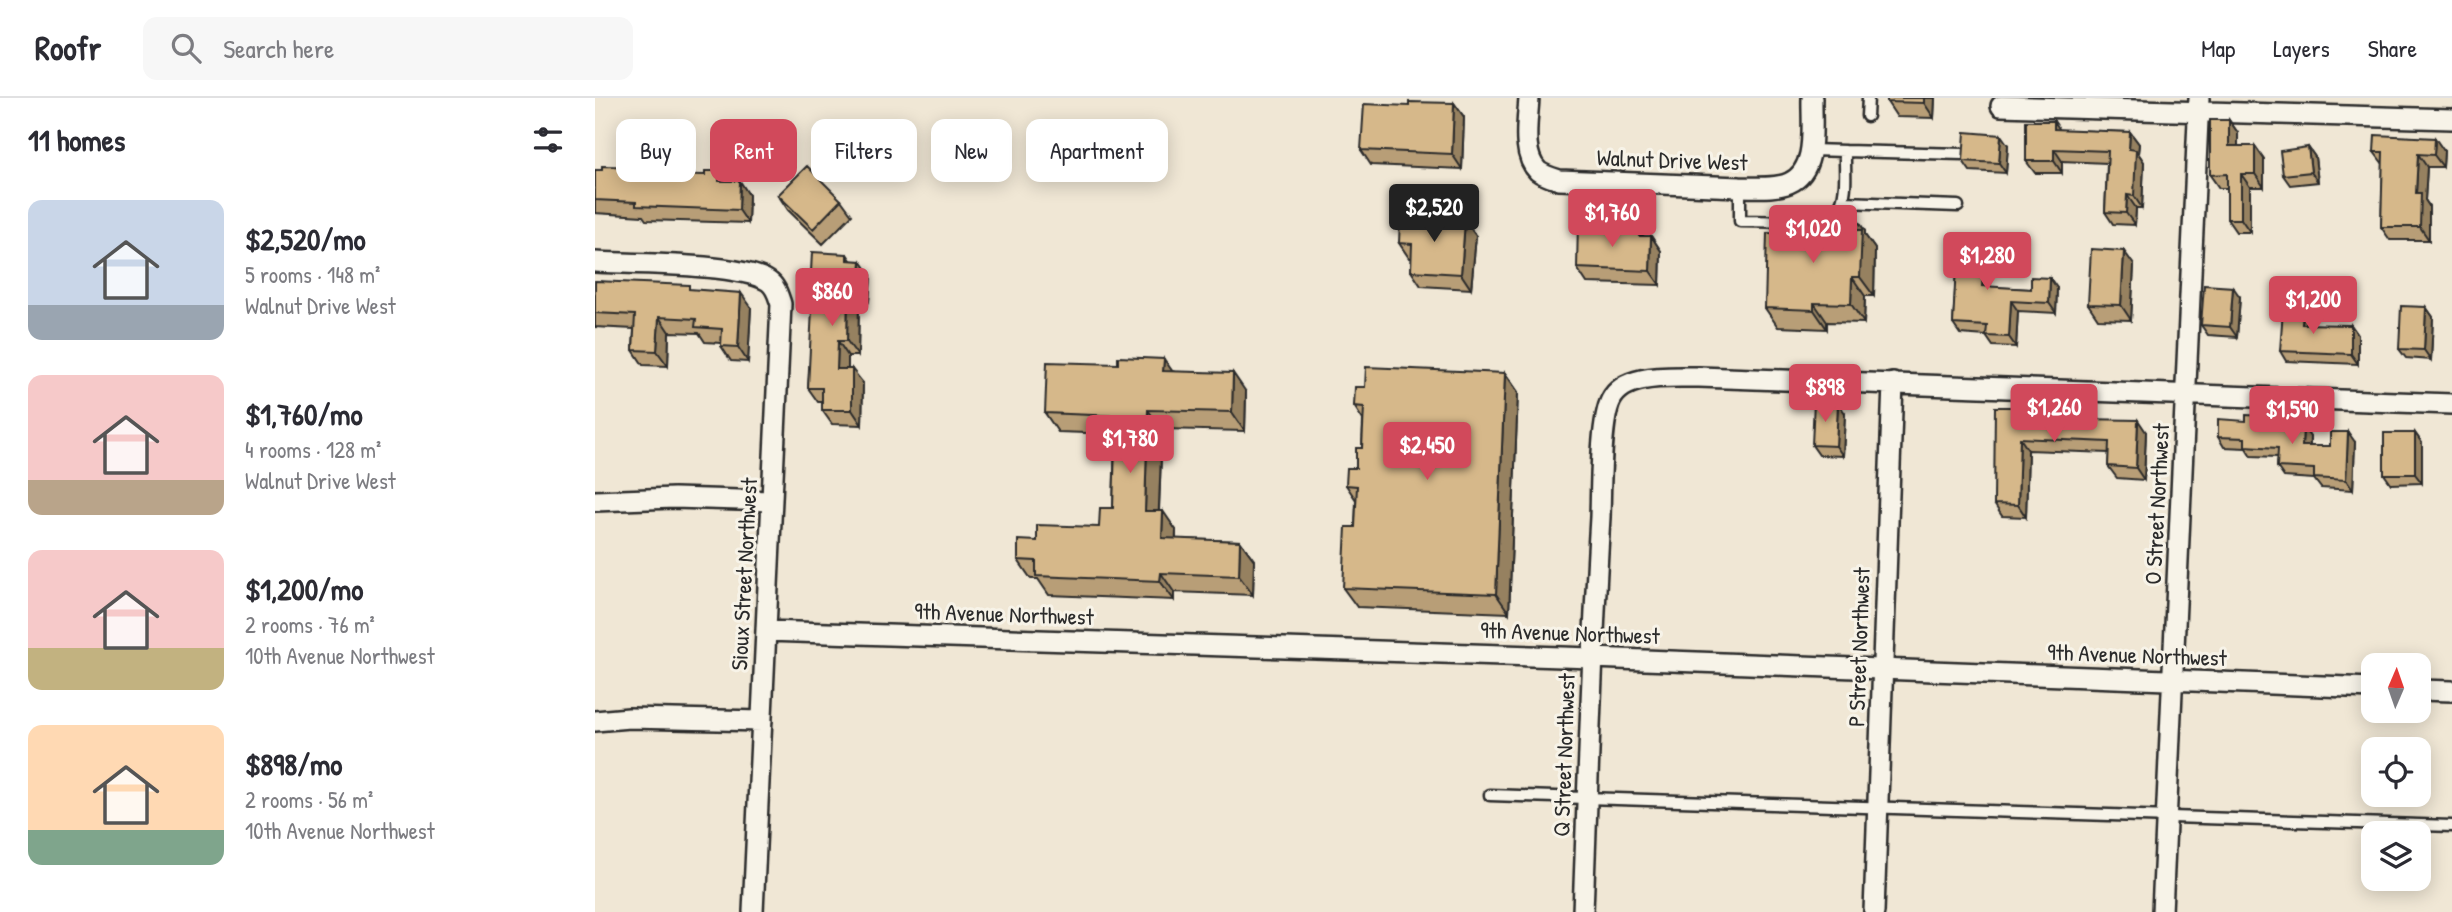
<!DOCTYPE html>
<meta charset="utf-8">
<style>
body{margin:0;font-family:"Patrick Hand",sans-serif;background:#f7f7f7;color:#2b2b33;height:100vh;display:flex;flex-direction:column;font-size:26px;white-space:nowrap}
*{box-sizing:border-box;margin:0}
p{font-size:23px;color:#7c7c81}
.icon{flex:none;width:38px;height:38px;fill:none;stroke:currentColor;stroke-width:2;stroke-linecap:round;stroke-linejoin:round}
.map{position:relative;flex:1;overflow:hidden}
.drawer{display:flex;flex-direction:column;background:#fff;width:595px}
.drawer>*{flex:none}
.top-card{position:absolute;left:21px;top:21px;width:665px;height:63px;display:flex;gap:14px}
.needle{width:46px;rotate:2deg}
.controls{position:absolute;left:1766px;top:555px;display:grid;gap:14px}
.controls a{display:grid;place-items:center;width:70px;height:70px;border-radius:14px;background:#fff;box-shadow:0 4px 18px #0003;font-size:35px}
.price{position:absolute;translate:-50% -60px;padding:0 16px;border-radius:7px;background:#d1495b;color:#fff;font-size:23px;line-height:46px;filter:drop-shadow(0 2px 4px #0008)}
.price::after{content:'';position:absolute;left:50%;top:42px;width:21px;height:16px;margin-left:-10px;background:inherit;clip-path:polygon(0 0,100% 0,50% 100%)}
.price.active{background:#222;color:#fff}
ul{padding:0;list-style:none}
li{display:flex;align-items:center;gap:21px;height:175px;padding:0 28px}
li span{display:grid;place-items:center;flex:none;width:196px;height:140px;border-radius:14px;color:#555}
li>.icon{margin-inline-start:auto}
span .icon{width:84px;height:84px;fill:#fffc;stroke-width:1}
li b{font-size:30px}
h2{display:flex;justify-content:space-between;align-items:center;height:84px;padding:0 28px;font-size:30px}
.tag{padding:0 24px;border-radius:14px;background:#fff;box-shadow:0 4px 18px #0003;font-size:24px;line-height:63px}
.tag.active{background:#d1495b;color:#fff}
header{display:flex;align-items:center;gap:42px;box-sizing:border-box;height:98px;padding:0 35px;background:#fff;border-bottom:2px solid #e1e1e2}
header strong{font-size:33px}
nav{display:flex;gap:38px;margin-inline-start:auto;font-size:24px}
.search{width:490px;height:63px;background:#f7f7f7;display:flex;align-items:center;gap:18px;box-sizing:border-box;padding:0 24px;border-radius:14px;color:#7c7c81;font-size:26px}
main{display:flex;flex:1;min-height:0}
.map>svg:first-child{display:block}
</style>
<header>
<strong>Roofr</strong>
<div class="search"><svg class="icon" aria-label="search" viewBox="0 0 24 24"><circle cx="10" cy="10" r="6"/><path d="M15 15l6 6"/></svg>Search here</div>
<nav><a>Map</a><a>Layers</a><a>Share</a></nav>
</header>
<main>
<section class="drawer">
<h2>11 homes<svg class="icon" aria-label="filters" viewBox="0 0 24 24"><path d="M4 7h16M4 17h16"/><circle cx="9" cy="7" r="2"/><circle cx="15" cy="17" r="2"/></svg></h2>
<ul>
<li><span style="background:linear-gradient(#c9d6e8 75%,#9aa5b1 0)"><svg class="icon" aria-label="home" viewBox="0 0 24 24"><path d="M3 11l9-7 9 7M6 9v11h12V9"/></svg></span><div><b>$2,520/mo</b><p>5 rooms · 148 m²</p><p>Walnut Drive West</p></div></li>
<li><span style="background:linear-gradient(#f6c9c9 75%,#b9a48a 0)"><svg class="icon" aria-label="home" viewBox="0 0 24 24"><path d="M3 11l9-7 9 7M6 9v11h12V9"/></svg></span><div><b>$1,760/mo</b><p>4 rooms · 128 m²</p><p>Walnut Drive West</p></div></li>
<li><span style="background:linear-gradient(#f6c9c9 70%,#c2b280 0)"><svg class="icon" aria-label="home" viewBox="0 0 24 24"><path d="M3 11l9-7 9 7M6 9v11h12V9"/></svg></span><div><b>$1,200/mo</b><p>2 rooms · 76 m²</p><p>10th Avenue Northwest</p></div></li>
<li><span style="background:linear-gradient(#ffd9b3 75%,#7fa58c 0)"><svg class="icon" aria-label="home" viewBox="0 0 24 24"><path d="M3 11l9-7 9 7M6 9v11h12V9"/></svg></span><div><b>$898/mo</b><p>2 rooms · 56 m²</p><p>10th Avenue Northwest</p></div></li>
</ul>
</section>
<div class="map">
<svg width="1857" height="814" viewBox="0 0 1857 814">
<rect width="100%" height="100%" fill="#f0e7d5"/>
<filter id="ink" filterUnits="userSpaceOnUse"><feTurbulence type="fractalNoise" baseFrequency=".0143" numOctaves="2"/><feDisplacementMap in="SourceGraphic" scale="14" xChannelSelector="R" yChannelSelector="G"/><feConvolveMatrix kernelMatrix="1 2 1 2 8 2 1 2 1" color-interpolation-filters="sRGB"/></filter>
<g filter="url(#ink)">
<g fill="none" stroke-linecap="round" stroke-linejoin="round">
<g stroke="#2b2b2b" stroke-width="15">
<path id="lane" d="M1272,18l1,-18
M1250,53l118,3
M1145,89v34l76,1c37,-10 28,-40 29,-71l-34,-1
M1249,104l114,4
M895,697l962,31"/>
</g>
<g stroke="#2b2b2b" stroke-width="24">
<path id="street" d="M934,0c-1,22 -8,56 9,73 5,4 15,7 21,9l181,7c16,0 35,2 49,-4 30,-13 22,-59 23,-85
M1406,8l451,13
M0,164c37,2 145,1 173,19 8,5 10,14 13,23l-28,608
M0,403l79,-3 98,3
M171,533l826,27 781,30
M1824,592l33,1
M0,623l34,-3 133,3
M988,814c5,-132 9,-263 17,-395 1,-26 0,-96 11,-117 14,-28 62,-22 88,-23l753,27
M1279,814l19,-529
M1567,814l37,-814"/>
</g>
<use href="#lane" stroke="#f7f3e8" stroke-width="10"/>
<use href="#street" stroke="#f7f3e8" stroke-width="19"/>
</g>
<path fill="#b89e77" stroke="#2b2b2b" stroke-width="2" d="M1292,0h48l-1,20 -37,-1 -10,-15z
M859,5l10,14 -2,52 -91,-4 -10,-15 48,-44z
M1634,22l9,13v13h17l9,13v28h-14v45h-14l-9,-13v-31h-8l-9,-13z
M1465,32l70,2 9,12 -1,9 6,9 -2,46h-6l-1,17 -22,-1 -8,-12 2,-49 -45,-2v12h-27l-9,-12z
M1413,47l-2,28 -36,-2 -7,-10z
M1713,49l7,10 3,25 -28,3 -7,-10z
M1849,53l-1,16h-16l-2,33 4,6v34h-39l-9,-13 2,-63 -9,-12z
M0,72l130,11 24,14 -1,28 -102,-3 -3,-4 -48,-3z
M183,97l63,5 11,15 -29,29 -35,-34z
M1257,114l13,19v4l10,14 -1,47h-9l-1,27 -37,-1v7l-49,-2 -13,-19 62,-85z
M1009,125l4,6 31,1 5,6h7l10,15 -1,34 -73,-2 -10,-15z
M881,138l-5,53 -50,-3 -10,-15 1,-13h-3l-10,-15z
M1398,154l-3,35 41,2 26,-1 -1,25 -38,-2 -2,36 -23,-1 -7,-10 -26,-2 -7,-10 3,-51 -5,-7z
M252,156l4,6 20,15 -2,26 -10,-1 -1,56h-10v13l15,14 -1,42 -30,-1 -10,-14v-8h-4l-10,-14 9,-107 -6,-9z
M1539,167l-3,55 -33,-1 -10,-15z
M0,183l97,9 59,17 -3,55 -17,-1 -10,-15v-3l-16,-1 -6,-9 -30,-1 -1,34 -25,-1 -10,-15 1,-21 -39,-2z
M1645,199l-3,40 -29,-2 -7,-10z
M1831,209l7,10 -2,43 -25,-2 -7,-9z
M1715,222l-1,5h42l7,10v29l-72,-3 -6,-10z
M577,273l74,21 -1,39 -83,-2 -3,82 17,19v9l64,2 14,19 -1,35 -79,-3v8l-125,-5 -11,-16h-7l-13,-19 19,-19 62,-14 14,-19 2,-74 -57,-2 -13,-19z
M910,275l13,19 -9,221 -152,-6 -14,-19 12,-61 1,-27 -10,-15 10,-17 6,-20 1,-28 -9,-14 11,-19z
M1250,315l-2,43 -24,-1 -7,-10z
M1433,320l118,14 -2,48 -27,-2 -9,-12 1,-13 -81,-3 -2,67 -24,-1 -8,-12z
M1675,327l33,2 7,10v9h20l25,-4 -2,48 -32,-2 -7,-9 -30,-2 -7,-10 1,-10 -27,-1 -5,-8 -22,-1 -6,-10z
M1820,335l7,10v40l-31,1 -7,-10z"/>
<path fill="#968161" stroke="#2b2b2b" stroke-width="2" d="M1329,0h11l-1,20 -10,-15z
M859,5l10,14 -2,52 -10,-15z
M1634,22l9,13v26l-9,-13z
M1459,23l8,12 -8,-4z
M1535,34l9,12 -1,9 6,9 -2,46 -8,-12 -5,-47z
M1406,37l7,10 -2,28 -7,-10z
M1840,40l9,13 -1,16 -9,-12z
M1660,48l9,13v28l-9,-13z
M1713,49l7,10 3,25 -7,-10z
M1459,51l8,12v12l-8,-12z
M1823,56l9,13 -2,33 4,6v34l-9,-13 -4,-34z
M59,69l10,13 -10,-6z
M124,73l9,14 -9,-4z
M1646,76l9,13v45l-9,-13z
M145,83l9,14 -1,28 -9,-13z
M1532,97l9,13 -1,17 -9,-12z
M1257,114l13,19v4l10,14 -1,47 -14,-19 -9,-47z
M870,123l11,15 -5,53 -10,-15z
M1056,138l10,15 -1,34 -10,-14z
M1391,144l7,10 -4,44 -7,-10z
M1529,153l10,14 -3,55 -10,-15z
M266,163l10,14 -2,26 -10,-15z
M1257,179l13,19 -1,27 -13,-19z
M1455,180l7,10 -1,25 -7,-10z
M253,188l11,14 -1,56 -11,-15z
M1638,189l7,10 -3,40 -7,-10z
M146,195l10,14 -3,55 -10,-15z
M1416,203l7,10 -2,36 -7,-10z
M1219,205l13,19v7l-13,-19z
M1831,209l7,10 -2,43 -7,-10z
M1708,213l7,9 -1,14 -7,-10z
M64,219l10,15 -1,34 -11,-15z
M1756,227l7,10v29l-7,-10z
M243,243l10,15v27l-11,-14z
M569,261l13,19 -14,-7z
M257,271l11,14 -1,42 -10,-15z
M638,275l13,19 -1,39 -13,-19z
M910,275l13,19 -9,221 -13,-19z
M1243,305l7,10 -2,43 -7,-10z
M1425,309l9,13 -9,-2z
M553,312l14,19 -4,101 -13,-19z
M1669,318l7,10 -7,-2z
M1543,322l8,12 -2,48 -8,-12z
M1708,329l7,10 -1,18 -7,-9z
M1753,334l7,10 -2,48 -7,-10z
M1820,335l7,10v40l-7,-9z
M1425,340l8,12 -2,67 -8,-12z
M568,413l13,19 -1,27 -13,-19z
M645,443l14,19 -1,35 -14,-19z
M566,475l13,19v8l-14,-19z"/>
<path fill="#d6b88a" stroke="#2b2b2b" stroke-width="2" d="M1292,0h37v5l-37,-1z
M814,4l45,1 -2,51 -91,-4 3,-46 45,2z
M1615,22h19v26h26v28h-14v45h-14v-45l-17,1z
M1431,23h28v8l76,3 -1,17 7,1 -2,46 -7,-1 -1,18 -21,-1 3,-61 -54,-2v12h-28z
M1370,34l36,3 -2,28 -36,-2z
M1780,37l60,3 -1,17 -16,-1 -2,39h5l-1,34h-39l2,-75h-9z
M1713,49l3,25 -28,3 -3,-24z
M7,68l52,1v7l51,1v-4h14v10h21l-1,29 -103,-4v-4l-41,-2v-30h7z
M212,68l34,34 -28,29 -35,-34z
M1233,113l24,1 -1,18h11l-2,47h-8l-1,27 -37,-1v7l-49,-2 2,-75 51,2 1,-12h8z
M805,120l65,3 -4,53 -50,-3 1,-27 -13,-1z
M983,124l26,1 -1,6 36,1v6h12l-1,35 -73,-3z
M1358,142l33,2 -4,44 49,3v-12l19,1 -1,25 -38,-2 -2,36 -23,-1 1,-10 -34,-2 3,-58h-5z
M1496,151l33,2 -3,54 -33,-1z
M217,154l35,2v6l14,1 -2,25h-11l-1,55h-9l-1,28h15v41h-30v-22h-14l4,-79h4l2,-36 -7,-1z
M0,183l94,4v4l52,4 -3,54 -17,-1 1,-17 -27,-2 1,-8 -37,-2 -2,34 -24,-1 2,-35 -40,-2z
M1609,187l29,2 -3,40 -29,-2z
M1806,208l25,1 -2,43 -25,-1z
M1688,211l20,2 -1,13 49,1v29l-71,-3z
M523,259l46,2 -1,12 70,2 -1,39 -84,-2 -3,101h18l-1,27 78,3 -1,35 -78,-3 -1,8 -124,-5v-15l-18,-1v-20l19,1v-16l62,2 1,-19h13l3,-92 -71,-3 2,-51 71,2z
M771,269l139,6 -9,221 -153,-6 3,-61h9l2,-41 -11,-1 1,-17h9v-20h6l2,-41 -10,-1 1,-19h10z
M1219,303l24,2 -2,43 -24,-1z
M1400,309h25v11l118,2 -2,48 -28,-2 1,-24 -89,-4 -2,67 -24,-1z
M1651,317l18,1v8l39,3 -1,19h28v-14h18l-2,48 -32,-2v-9l-37,-2 1,-19 -33,-2v-8l-27,-1v-18l28,2z
M1789,335h31v41h-31z"/>
</g>
<g text-anchor="middle" stroke-width="6" stroke-linejoin="round" paint-order="stroke">
<g font-size="23" fill="#2b2b2b" stroke="#f7f3e8">
<text transform="translate(1077 62) rotate(2)" y="8">Walnut Drive West</text>
<text transform="translate(1562 406) rotate(-87)" y="8">O Street Northwest</text>
<text transform="translate(149 476) rotate(-87)" y="8">Sioux Street Northwest</text>
<text transform="translate(409 516) rotate(2)" y="8">9th Avenue Northwest</text>
<text transform="translate(975 535) rotate(2)" y="8">9th Avenue Northwest</text>
<text transform="translate(1264 549) rotate(-88)" y="8">P Street Northwest</text>
<text transform="translate(1542 557) rotate(2)" y="8">9th Avenue Northwest</text>
<text transform="translate(969 657) rotate(-88)" y="8">Q Street Northwest</text>
</g>
</g>
</svg>
<div class="controls">
<a><svg class="needle" viewBox="-14 -14 28 28"><path d="M0-13l5 13h-10z" fill="#e53935"/><path d="M0 13l5-13h-10z" fill="#7c7c81"/></svg></a>
<a><svg class="icon" aria-label="locate" viewBox="0 0 24 24"><circle cx="12" cy="12" r="6"/><path d="M12 2v4M12 18v4M2 12h4M18 12h4"/></svg></a>
<a><svg class="icon" aria-label="layers" viewBox="0 0 24 24"><path d="M12 4l9 5-9 5-9-5zM3 14l9 5 9-5"/></svg></a>
</div>
<b class="price active" style="left:839px;top:146px">$2,520</b>
<b class="price" style="left:1017px;top:151px">$1,760</b>
<b class="price" style="left:1218px;top:167px">$1,020</b>
<b class="price" style="left:1392px;top:194px">$1,280</b>
<b class="price" style="left:237px;top:230px">$860</b>
<b class="price" style="left:1718px;top:238px">$1,200</b>
<b class="price" style="left:1230px;top:326px">$898</b>
<b class="price" style="left:1459px;top:346px">$1,260</b>
<b class="price" style="left:1697px;top:348px">$1,590</b>
<b class="price" style="left:535px;top:377px">$1,780</b>
<b class="price" style="left:832px;top:384px">$2,450</b>
<div class="top-card">
<a class="tag">Buy</a>
<a class="tag active">Rent</a>
<a class="tag">Filters</a>
<a class="tag">New</a>
<a class="tag">Apartment</a>
</div>
</div>
</main>
